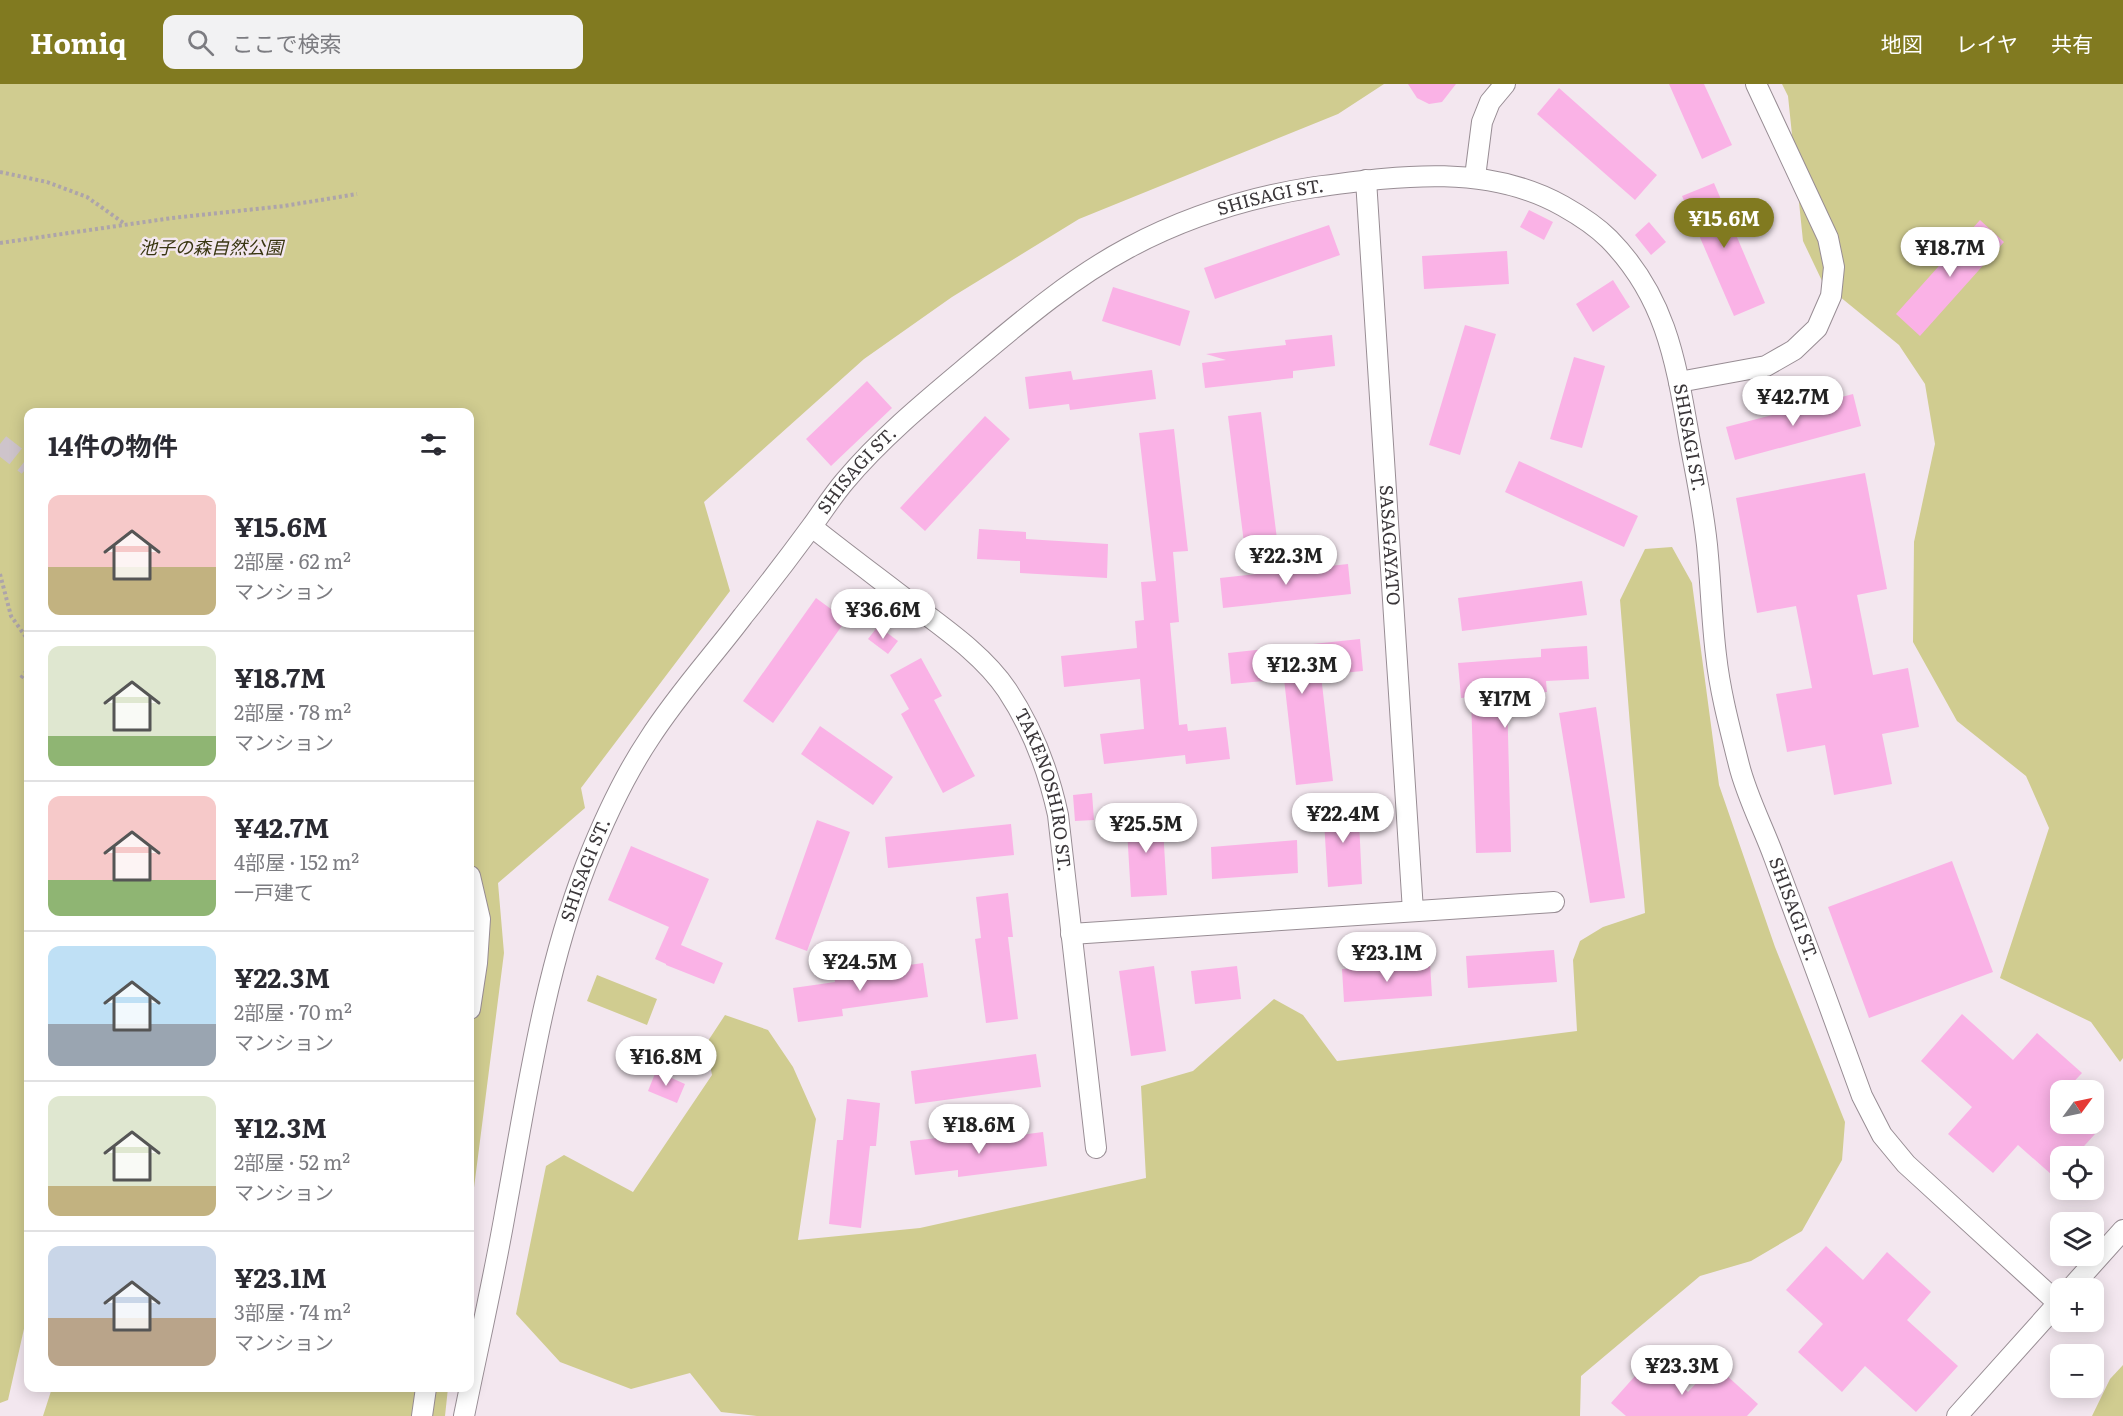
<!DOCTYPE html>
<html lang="ja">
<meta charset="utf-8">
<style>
body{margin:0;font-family:Literata,"Noto Sans JP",serif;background:#f2f2f3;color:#2b2b33;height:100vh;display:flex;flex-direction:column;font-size:22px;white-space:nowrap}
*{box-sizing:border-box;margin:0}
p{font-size:20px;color:#7c7c81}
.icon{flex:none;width:33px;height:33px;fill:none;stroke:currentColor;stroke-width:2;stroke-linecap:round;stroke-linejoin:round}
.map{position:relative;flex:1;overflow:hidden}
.sheet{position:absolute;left:24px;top:324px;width:450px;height:984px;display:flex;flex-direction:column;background:#fff;border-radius:12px;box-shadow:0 3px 15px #0003}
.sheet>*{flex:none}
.needle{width:39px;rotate:57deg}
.controls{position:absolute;left:2050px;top:996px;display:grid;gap:12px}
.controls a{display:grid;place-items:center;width:54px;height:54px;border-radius:12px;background:#fff;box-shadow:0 3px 15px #0003;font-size:30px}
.price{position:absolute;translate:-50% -51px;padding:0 14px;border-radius:21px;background:#fff;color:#222;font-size:20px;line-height:39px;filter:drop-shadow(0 2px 3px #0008)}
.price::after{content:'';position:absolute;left:50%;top:36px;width:18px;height:14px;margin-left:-9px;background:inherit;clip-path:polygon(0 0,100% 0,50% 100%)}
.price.current{background:#817a20;color:#fff}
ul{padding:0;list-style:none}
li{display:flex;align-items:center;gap:18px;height:150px;padding:0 24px}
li+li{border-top:2px solid #e1e1e2}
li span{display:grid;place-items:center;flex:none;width:168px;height:120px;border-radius:12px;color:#555}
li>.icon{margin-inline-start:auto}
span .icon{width:72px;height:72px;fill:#fffc;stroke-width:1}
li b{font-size:26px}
h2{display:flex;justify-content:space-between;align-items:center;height:72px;padding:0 24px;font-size:26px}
header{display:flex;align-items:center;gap:36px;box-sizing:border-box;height:84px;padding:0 30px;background:#817a20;color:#fff}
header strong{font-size:28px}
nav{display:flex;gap:33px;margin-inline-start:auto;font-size:21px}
.search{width:420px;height:54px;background:#f2f2f3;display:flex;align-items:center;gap:15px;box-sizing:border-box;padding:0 21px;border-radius:12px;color:#7c7c81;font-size:22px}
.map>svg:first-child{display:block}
</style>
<header>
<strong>Homiq</strong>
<div class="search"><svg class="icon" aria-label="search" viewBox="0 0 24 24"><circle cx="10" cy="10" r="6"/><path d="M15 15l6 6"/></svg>ここで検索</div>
<nav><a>地図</a><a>レイヤ</a><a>共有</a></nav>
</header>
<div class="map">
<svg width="2123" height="1332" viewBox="0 0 2123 1332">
<rect width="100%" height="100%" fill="#f3e7ef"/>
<path fill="#d0cc90" d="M0,0h1384l-46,30 -259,105 -127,78 -88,62 -160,143 26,89 -149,197 4,20 -87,75 6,70 -34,266v-807h-442v899l-20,89 -8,3z
M1782,0h341v974l-3,4 -29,-40 -91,-44 49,-150 -23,-52 -69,-55 -44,-79 1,-100 21,-98 -10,-60 -26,-39 -76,-62 -20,-42 -15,-145z
M1672,463l20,36 27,202 56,162 70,175 -3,38 -40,71 -51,30 -51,15 -119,100 -1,40h-823l-36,-4 -31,-39 -59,16 -71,-27 -44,-48 30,-148 18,-11 69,37 79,-117 -6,-31 19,-29 43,15 25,37 23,52 -18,121 122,-12 226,-50 -5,-92 52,-15 81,-72 29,16 34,46 240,-30 -4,-71 7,-19 23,-14 42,-14 -25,-313 25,-51z
M597,891l60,24 -10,26 -60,-24z
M2123,1281v51h-31l18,-37z
M52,1304h396l-3,28h-402z"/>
<path fill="#fab2e6" d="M1408,0h48l-14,18 -13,2 -12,-6z
M1669,0h35l28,61 -30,14z
M1559,4l98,87 -22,25 -98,-86z
M1714,99l51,120 -31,13 -52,-120z
M1529,126l24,12 -9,18 -24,-13z
M1980,136l24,22 -84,94 -24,-22z
M1649,138l17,20 -15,13 -16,-20z
M1329,141l11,30 -125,44 -11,-31z
M1507,167l2,33 -85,5 -2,-33z
M1613,196l17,27 -37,25 -17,-28z
M1113,203l77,24 -10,35 -78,-25z
M1465,241l31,9 -36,121 -31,-10z
M1332,251l3,31 -42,5v7l-88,10 -3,-25 24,-3 -20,-6 80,-9 -1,-5z
M1574,273l31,9 -23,82 -32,-9z
M1152,286l4,29 -86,11 -1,-6 -40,5 -4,-32 46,-6 2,9z
M867,297l25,27 -61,58 -25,-27z
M1853,310l8,32 -126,34 -9,-33z
M1261,328l16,127 -33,4 -16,-127z
M985,332l25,23 -85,92 -25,-23z
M1174,345l14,122 -15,1 6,70 -9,1 9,102 8,-1 1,7 38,-4 4,32 -44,5 -1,-9 -81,9 -4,-30 44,-5 -4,-50 -76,8 -3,-31 76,-8 -2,-27 9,-1 -3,-38 15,-1 -17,-148z
M1519,377l119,55 -14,31 -119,-55z
M1865,389l22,116 -30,6 16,80 35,-7 11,59 -37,7 10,50 -58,11 -9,-50 -38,7 -11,-58 36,-6 -16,-82 -39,7 -21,-115z
M979,445l47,3v7l82,5 -1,34 -87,-5v-12l-43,-2z
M1348,480l3,30 -128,14 -3,-30z
M1582,497l5,34 -125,16 -4,-33z
M816,514l30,22 -73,103 -30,-22z
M878,542l20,15 -10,13 -20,-15z
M1360,555l3,32 -42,4 12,106 -37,4 -12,-106 -53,5 -3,-31z
M1587,562l2,33 -43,2 1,11 -40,3 4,157 -35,1 -5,-156 -10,1 -3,-35 83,-6v-8z
M921,574l21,38 -8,4 41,76 -32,17 -42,-79 8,-5 -19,-34z
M1596,623l29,191 -35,5 -31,-190z
M820,642l73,51 -20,28 -72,-51z
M1092,709l2,27 -19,1 -2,-26z
M1358,716l4,84 -34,3 -5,-83z
M1162,727l5,84 -36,2 -5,-84z
M817,736l33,12 -43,119 -32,-12z
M1011,740l3,31 -126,13 -3,-31z
M1297,756l1,33 -86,6 -1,-32z
M631,762l78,33 -28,66 42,18 -9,21 -48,-19v-1l-11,-5 14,-32 -61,-27z
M1952,777l41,111 -124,46 -41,-111z
M1008,809l5,44h-5l10,82 -32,4 -11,-84 6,-1 -5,-41z
M1554,866l3,32 -89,6 -2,-32z
M923,879l5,34 -86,12 1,7 -45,6 -5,-34 42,-6 -1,-6z
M1430,879l2,33 -88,6 -2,-33z
M1154,882l12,85 -35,5 -12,-85z
M1237,882l4,33 -46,5 -4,-33z
M1962,930l51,46 24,-27 45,40 -16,17h-5v34h22l12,10 -20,22h-14v27l-43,-38 -25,28 -45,-39 24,-27 -51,-46z
M1036,970l5,33 -126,17 -4,-33z
M656,987l29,13 -8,19 -29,-12z
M847,1015l33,4 -4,43h-6l-9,82 -32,-4 8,-84h6z
M1043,1048l4,34 -89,11v-7l-43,5 -5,-34 46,-5 1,7z
M1826,1162l37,34 24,-28 44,40 -24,28 51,46 -42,46 -51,-46 -23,26 -44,-40 25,-28 -37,-34z
M1651,1274l37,34 26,-28 44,40 -11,12h-121l-15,-13z"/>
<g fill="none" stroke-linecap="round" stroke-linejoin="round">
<path stroke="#cec4cb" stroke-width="20" stroke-dasharray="20 10" stroke-linecap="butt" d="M0,360l28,22"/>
<g stroke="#988d94" stroke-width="22">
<g id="minor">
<path d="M1475,93l7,-55 8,-20 15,-18"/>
<path id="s1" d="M1366,96l47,731"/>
<path d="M1679,298l87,-16 28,-16 23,-22 14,-32 3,-29 -6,-29 -72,-154"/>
<path id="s2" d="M812,443c34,27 69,53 104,80 32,24 69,50 91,83 26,39 41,79 51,125l38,333"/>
<path d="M470,792l10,43 -3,44 -7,46"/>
<path d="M1071,850l483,-32"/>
<path d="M2071,1204l52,-58"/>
<path d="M422,1332l4,-28"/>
<path id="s3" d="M464,1332c14,-69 30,-138 42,-208 21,-114 38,-234 80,-343 17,-43 37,-87 63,-126 28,-44 63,-82 94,-123 24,-30 47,-60 69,-90 11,-15 21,-31 33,-45 36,-43 81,-80 124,-116 50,-42 101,-86 159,-117 58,-31 122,-51 187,-61 83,-11 172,-24 248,19 16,9 33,20 46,33 55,56 66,117 79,192 7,41 17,83 20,125 3,33 4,66 8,99 4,37 14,74 23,110 8,32 24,62 35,92 30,80 59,159 88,239l20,39 24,29 152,139"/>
<path d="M1957,1332l104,-116"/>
</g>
</g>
<path stroke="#ada4aa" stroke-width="4" stroke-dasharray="3 3" stroke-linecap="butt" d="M0,88l47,10 40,15 38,27
M0,159l172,-25 112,-12 73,-12
M0,490l11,42 17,24
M21,594l7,-9"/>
<use href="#minor" stroke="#fff" stroke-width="20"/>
</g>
<g text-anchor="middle" stroke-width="5" stroke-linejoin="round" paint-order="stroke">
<g font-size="18" fill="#3b373a" stroke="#f3e7ef">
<text dy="6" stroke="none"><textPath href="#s3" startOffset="1550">SHISAGI ST.</textPath></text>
<text dy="6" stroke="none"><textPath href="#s3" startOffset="2124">SHISAGI ST.</textPath></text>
<text dy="6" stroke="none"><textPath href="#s3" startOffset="1046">SHISAGI ST.</textPath></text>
<text dy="6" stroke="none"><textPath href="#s1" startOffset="366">SASAGAYATO</textPath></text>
<text dy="6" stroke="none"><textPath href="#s2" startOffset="363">TAKENOSHIRO ST.</textPath></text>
<text dy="6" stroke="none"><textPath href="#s3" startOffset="560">SHISAGI ST.</textPath></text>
<text dy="6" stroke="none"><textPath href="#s3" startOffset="2610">SHISAGI ST.</textPath></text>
</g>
<g font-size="18" font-style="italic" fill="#383510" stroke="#f3e7ef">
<text x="211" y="170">池子の森自然公園</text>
</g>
</g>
</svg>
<div class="controls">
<a><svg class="needle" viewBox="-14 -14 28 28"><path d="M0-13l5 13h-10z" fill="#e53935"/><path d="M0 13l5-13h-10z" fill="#7c7c81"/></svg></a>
<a><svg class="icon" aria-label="locate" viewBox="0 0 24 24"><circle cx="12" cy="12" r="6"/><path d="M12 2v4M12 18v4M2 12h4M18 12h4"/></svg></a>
<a><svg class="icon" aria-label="layers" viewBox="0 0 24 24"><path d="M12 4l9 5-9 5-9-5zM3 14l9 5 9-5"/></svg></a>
<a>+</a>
<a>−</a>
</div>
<b class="price current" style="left:1724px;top:165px">¥15.6M</b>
<b class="price" style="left:1950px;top:194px">¥18.7M</b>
<b class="price" style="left:1793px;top:343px">¥42.7M</b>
<b class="price" style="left:1286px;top:502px">¥22.3M</b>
<b class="price" style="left:883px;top:556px">¥36.6M</b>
<b class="price" style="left:1302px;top:611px">¥12.3M</b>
<b class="price" style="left:1505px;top:645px">¥17M</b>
<b class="price" style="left:1343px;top:760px">¥22.4M</b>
<b class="price" style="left:1146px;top:770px">¥25.5M</b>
<b class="price" style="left:1387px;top:899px">¥23.1M</b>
<b class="price" style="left:860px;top:908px">¥24.5M</b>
<b class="price" style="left:666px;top:1003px">¥16.8M</b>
<b class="price" style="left:979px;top:1071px">¥18.6M</b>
<b class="price" style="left:1682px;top:1312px">¥23.3M</b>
<section class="sheet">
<h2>14件の物件<svg class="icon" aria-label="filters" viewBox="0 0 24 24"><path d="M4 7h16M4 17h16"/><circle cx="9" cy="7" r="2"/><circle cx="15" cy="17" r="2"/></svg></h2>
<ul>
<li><span style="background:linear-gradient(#f6c9c9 60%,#c2b280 0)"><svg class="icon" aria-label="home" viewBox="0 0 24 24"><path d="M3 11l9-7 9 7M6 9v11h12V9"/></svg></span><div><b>¥15.6M</b><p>2部屋 · 62 m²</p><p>マンション</p></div></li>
<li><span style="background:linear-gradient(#dfe7d0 75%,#8fb573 0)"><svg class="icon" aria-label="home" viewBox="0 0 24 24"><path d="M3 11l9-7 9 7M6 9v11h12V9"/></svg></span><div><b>¥18.7M</b><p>2部屋 · 78 m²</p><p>マンション</p></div></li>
<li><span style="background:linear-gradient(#f6c9c9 70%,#8fb573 0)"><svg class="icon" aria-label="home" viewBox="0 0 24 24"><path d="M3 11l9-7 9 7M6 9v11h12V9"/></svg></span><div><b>¥42.7M</b><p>4部屋 · 152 m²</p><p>一戸建て</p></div></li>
<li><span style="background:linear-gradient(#bfe0f5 65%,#9aa5b1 0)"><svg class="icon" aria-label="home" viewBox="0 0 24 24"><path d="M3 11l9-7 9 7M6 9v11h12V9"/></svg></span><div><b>¥22.3M</b><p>2部屋 · 70 m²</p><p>マンション</p></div></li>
<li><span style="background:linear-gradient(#dfe7d0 75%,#c2b280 0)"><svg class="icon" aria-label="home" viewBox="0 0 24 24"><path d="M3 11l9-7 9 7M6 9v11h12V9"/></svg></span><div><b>¥12.3M</b><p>2部屋 · 52 m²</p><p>マンション</p></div></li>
<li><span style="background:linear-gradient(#c9d6e8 60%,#b9a48a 0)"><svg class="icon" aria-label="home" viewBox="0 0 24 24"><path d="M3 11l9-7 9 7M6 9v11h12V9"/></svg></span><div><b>¥23.1M</b><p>3部屋 · 74 m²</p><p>マンション</p></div></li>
</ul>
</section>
</div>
